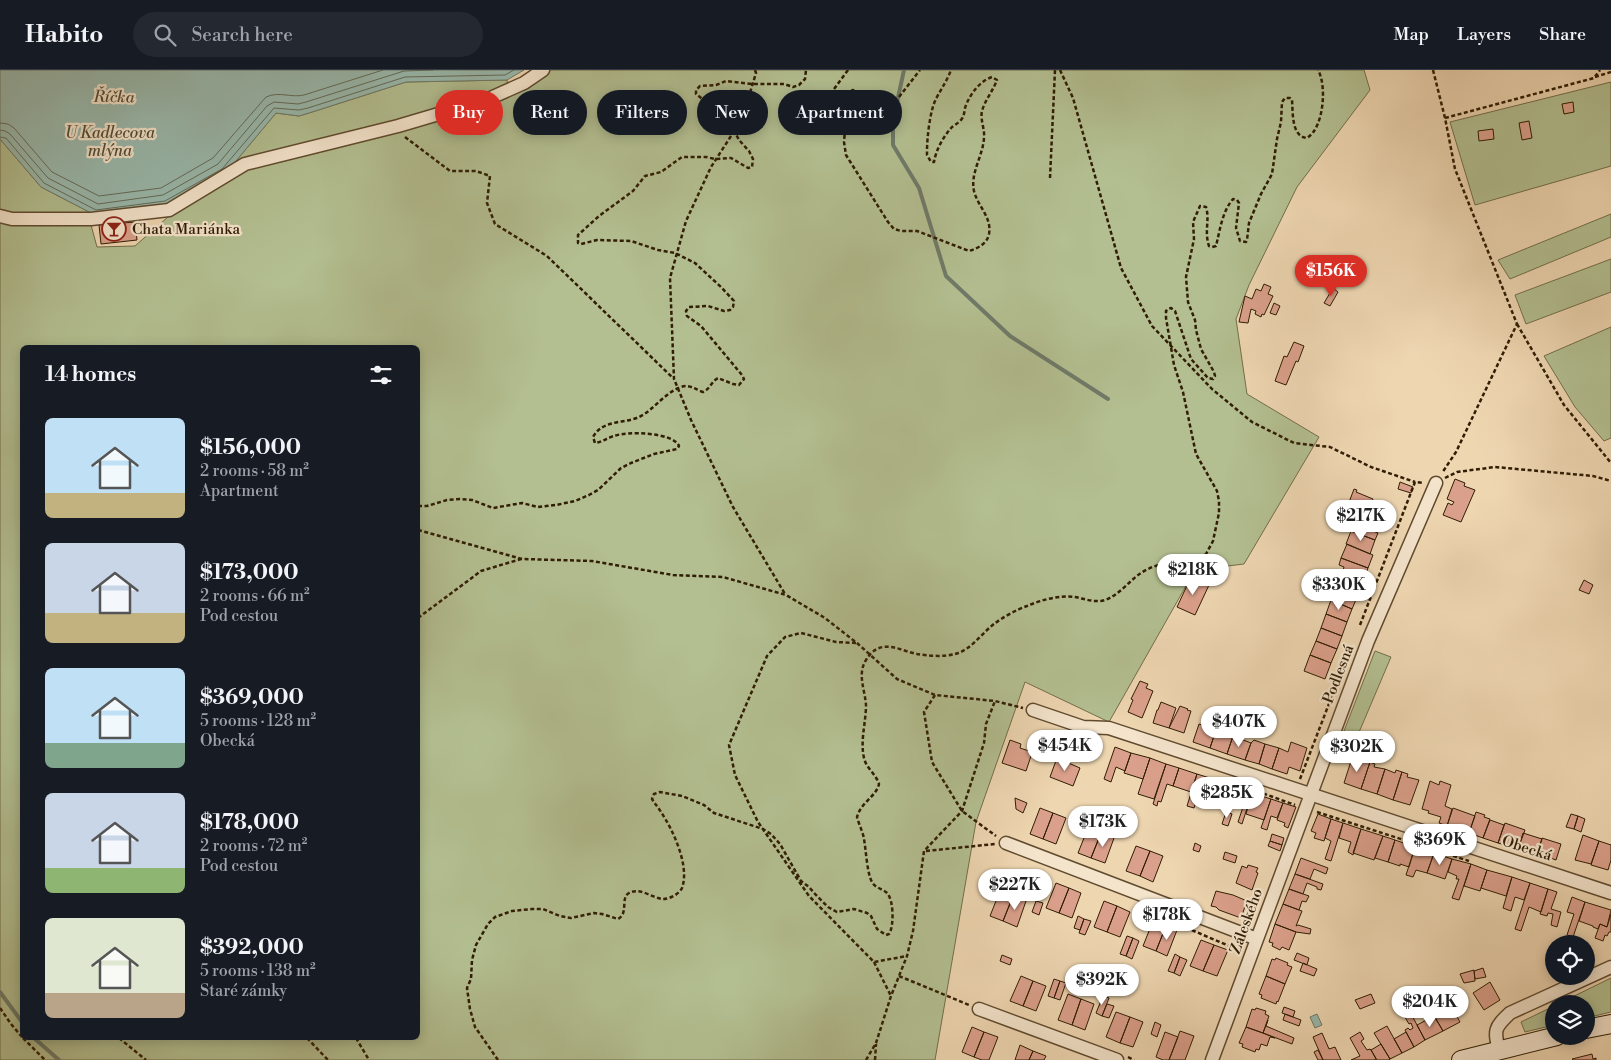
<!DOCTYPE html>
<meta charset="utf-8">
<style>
body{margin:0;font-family:"Libre Bodoni",serif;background:#242831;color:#f1f3f6;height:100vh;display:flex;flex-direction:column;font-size:19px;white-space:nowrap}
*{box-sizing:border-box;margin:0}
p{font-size:16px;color:#9ea1a6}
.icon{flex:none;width:28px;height:28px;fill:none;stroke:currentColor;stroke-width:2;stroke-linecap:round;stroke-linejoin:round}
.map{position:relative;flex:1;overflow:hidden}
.details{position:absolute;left:20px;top:275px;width:400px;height:695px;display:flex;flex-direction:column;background:#171b24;border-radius:8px;box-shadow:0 2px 12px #0003}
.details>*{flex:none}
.banner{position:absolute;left:435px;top:20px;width:475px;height:45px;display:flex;gap:10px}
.fabs{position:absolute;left:1545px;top:865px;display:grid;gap:10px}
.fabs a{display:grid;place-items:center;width:50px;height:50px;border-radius:50%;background:#171b24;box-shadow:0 2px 12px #0003;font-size:25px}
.price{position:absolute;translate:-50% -42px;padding:0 11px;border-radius:18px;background:#fff;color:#222;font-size:16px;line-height:32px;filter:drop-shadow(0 1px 2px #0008)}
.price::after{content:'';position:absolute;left:50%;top:30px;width:15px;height:11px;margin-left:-8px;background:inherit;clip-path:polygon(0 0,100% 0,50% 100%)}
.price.active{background:#d93025;color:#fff}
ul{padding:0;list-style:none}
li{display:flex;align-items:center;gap:15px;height:125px;padding:0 25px}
li span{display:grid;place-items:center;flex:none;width:140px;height:100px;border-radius:8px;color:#555}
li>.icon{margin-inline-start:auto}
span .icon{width:60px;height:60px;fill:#fffc;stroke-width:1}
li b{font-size:21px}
h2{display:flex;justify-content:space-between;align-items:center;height:60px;padding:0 25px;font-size:21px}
.tag{padding:0 18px;border-radius:22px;background:#171b24;box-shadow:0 2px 12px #0003;font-size:18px;line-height:45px}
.tag.active{background:#d93025;color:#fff}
header{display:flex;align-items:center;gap:30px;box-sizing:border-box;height:70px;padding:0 25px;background:#171b24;border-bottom:1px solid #363941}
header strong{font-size:24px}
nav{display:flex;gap:28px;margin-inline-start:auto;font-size:18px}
.search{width:350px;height:45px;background:#242831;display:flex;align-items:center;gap:12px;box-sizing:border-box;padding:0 18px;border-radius:28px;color:#9ea1a6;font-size:19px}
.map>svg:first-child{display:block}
</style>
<header>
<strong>Habito</strong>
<div class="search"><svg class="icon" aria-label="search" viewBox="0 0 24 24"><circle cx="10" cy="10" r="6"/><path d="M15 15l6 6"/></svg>Search here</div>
<nav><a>Map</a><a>Layers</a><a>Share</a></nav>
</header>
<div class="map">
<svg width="1611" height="990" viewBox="0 0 1611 990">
<rect width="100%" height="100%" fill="#eed6b1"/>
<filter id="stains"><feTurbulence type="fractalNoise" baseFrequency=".004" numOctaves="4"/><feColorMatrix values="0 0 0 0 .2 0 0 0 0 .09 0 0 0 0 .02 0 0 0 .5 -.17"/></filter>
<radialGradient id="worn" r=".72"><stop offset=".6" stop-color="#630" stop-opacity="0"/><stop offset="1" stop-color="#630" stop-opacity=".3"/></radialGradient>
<path fill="#b3bf91" stroke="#726e4a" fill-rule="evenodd" d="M551,0h813l6,20 -73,97 -48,98 -13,34 11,75 72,43 -75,127 -49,6 -86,152 -84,-40 -49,140 -41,238h-935v-840l91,5 6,22 38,-1 34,-30 76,-48 283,-82zM22,278h396v690h-396z
M507,10l1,7 -26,10 -256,76 50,-60 23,3 10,-3 97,-31z
M1611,12v84l-136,39 -25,-83z
M0,69l41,48 54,28h-86l-9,-3z
M1611,144v23l-101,42 -12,-19z
M1611,189v33l-85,32 -11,-29z
M1611,257v111l-7,3 -29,-34 -31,-51z
M1375,581l16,6 -34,80 -13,-6z
M1611,908v34l-25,6v-14h-28z
M1554,936v19l-29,7 -4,-10z"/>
<path fill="#99b9ad" stroke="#6f7b69" d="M0,0h524l-17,10 -101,2 -97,31 -10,3 -23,-3 -50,60 -59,33 -72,9 -54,-28 -41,-48z
M1317,944l5,11 -7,3 -5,-11z"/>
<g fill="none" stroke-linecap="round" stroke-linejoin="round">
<path stroke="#646b58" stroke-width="1" d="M0,53l8,1 6,4 38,44 47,24 62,-8 52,-30 53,-61c13,-6 25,1 38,-2l79,-25
M0,60l5,1 5,3 38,44 50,26 65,-9 55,-31 49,-58 7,-4 24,2 8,-2 98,-31 29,-1
M0,67l6,1 38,45 52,27 69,-9 57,-32 52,-61 25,2 9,-2 97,-31 100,-2 9,-5"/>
<path stroke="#6f7b69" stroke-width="4" d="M904,0l-11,51v24l26,43 27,88 64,60 98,63
M0,922l22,30
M34,968l25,22"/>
</g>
<path fill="#dba08b" stroke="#301d04" d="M1573,32l1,10 -10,2 -2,-10z
M1529,51l3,17 -10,2 -3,-17z
M1493,59l1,10 -15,2 -1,-10z
M135,152l2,18 -36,4 -2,-19z
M1264,214l7,3 -3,7 5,2 -9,19 -2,-1 -1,3 -6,-3 1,-3 -5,-2 -3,14 -9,-1 6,-26 7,3 4,-10 5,2z
M1333,218l5,4 -8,14 -6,-3z
M1274,233l6,3 -4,9 -6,-2z
M1294,272l10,4 -6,16 -2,-1 -10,24 -11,-4 9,-25 3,1z
M1455,409l10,4 -1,3 11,4 -14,32 -18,-7 5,-12 4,2 2,-3 -7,-3z
M1400,412l13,5 -2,6 -13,-4z
M1354,419l3,1 -1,2 17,7 -2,5 9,4 -4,9 4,2 -3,7 -25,-10 3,-8 -7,-3z
M1354,446l23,10 -2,6 3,1 -3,7 -27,-10z
M1351,461l24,9 -5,14 -24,-10z
M1347,474l26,11 -5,13 -27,-10z
M1341,488l27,10 -5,14 -21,-8 2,-7 -5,-2z
M1342,504l21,8 -5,13 -21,-8z
M1191,507l18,8 -14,30 -18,-8z
M1584,510l9,5 -4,9 -10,-4z
M1337,517l21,8 -6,14 -21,-9z
M1331,530l21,9 -5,13 -21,-8z
M1326,544l21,8 -5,14 -21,-8z
M1321,558l21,8 -5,13 -21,-8z
M1316,571l21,8 -6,14 -21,-8z
M1310,585l21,8 -6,16 -21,-8z
M1140,611l8,3 -2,4 7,3 -11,27 -14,-6 5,-12 -2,-1z
M1161,632l15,6 -7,20 -16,-5 4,-13h1z
M1180,636l8,3 -1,1 4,1 -7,22 -15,-5z
M1199,654l17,6 -6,18 -17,-6z
M1216,660l17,6 -6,18 -17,-6z
M1233,666l18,7 -6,17 -18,-6z
M1010,670l11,4 -1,4 9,3v-3l4,2 -7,21 -24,-8z
M1254,670l11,4 -6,20 -14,-4 6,-17z
M1291,672l16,6 -7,23 -11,-4 -2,7 -15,-5 7,-21 9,4z
M1265,674l14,4 -7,21 -13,-5z
M1115,677l16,6 -6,18 -9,-4 -5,15 -7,-3z
M1131,683l19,5 -7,21 -19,-6z
M1057,688l23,10 -7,18 -23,-9z
M1150,688l16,6 -12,35 -16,-5z
M1352,688l11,5 1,-3 6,2 -9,27 -17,-6z
M1370,692l5,2 -1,3 11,2 -8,25 -16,-5z
M1166,694l13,4 -6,18 -6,-2 -6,18 -3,-1 -1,5 -4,-2z
M1179,698l18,6 -6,18 -18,-6z
M1385,699l10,4 1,-3 6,2 -9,28 -16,-6z
M1402,702l6,2 -1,3 12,3 -9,25 -17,-5z
M1197,704l19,6 -7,22 -12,-4 -3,10 -7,-2z
M1216,710l14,5 -7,21 -14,-4z
M1430,711l9,4 1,-4 11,4 -6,21 7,3 -5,17 -8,-3 2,-6 -13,-4 1,-2 -7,-2z
M1239,718l13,5 -10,31 -4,-2 5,-15 -10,-3z
M1252,723l19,6 -7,21 -18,-6z
M1015,728l12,5 -4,10 -7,-4z
M1271,729l12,4 -6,15 -6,-2 -4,14 -6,-2z
M1283,733l13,4 -8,21 -4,-2 1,-3 -8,-3z
M1040,738l13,5 -10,26 -13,-5z
M1453,738l22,8 -6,17 -22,-7z
M1226,742l6,2 -4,12 -6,-2z
M1476,742l9,3 -1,2 6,2 -7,19 -14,-5z
M1053,743l13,5 -10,26 -13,-5z
M1318,744l13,5 -7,22 -10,-3 2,-5 -5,-2z
M1571,744l7,2 -4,13 -8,-2z
M1120,745l13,5 -3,10 -14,-4v-1l-4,-2 2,-4 4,1z
M1578,746l7,3 -4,13 -7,-3z
M1331,749l12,4 -12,38 -6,-2 6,-18 -6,-3z
M1490,750l14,5 -6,18 -15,-5z
M1343,753l18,6 -8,26 -5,-3 3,-10 -12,-4z
M1505,753l20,7 -7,19 -20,-6z
M1088,758l13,5 -10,25 -13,-5z
M1361,759l22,7 -9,24 -21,-7z
M1101,763l13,5 -9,25 -14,-5z
M1523,763l19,6 -5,16 -19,-6z
M1272,764l12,4 -2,7 -12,-4z
M1583,765l16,6 -8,23 -16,-4z
M1383,766l12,4 -7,22 -13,-4z
M1542,768l19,6 -5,16 -14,-5v2l-5,-2z
M1395,770l20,7 -6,20 -9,-3v2l-12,-4z
M1270,771l12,4 -2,6 -12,-5z
M1599,771l12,4v15l-3,10 -17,-5z
M1195,773l6,3 -2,6 -6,-2z
M1136,776l14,5 -10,25 -14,-5z
M1415,777l19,6 -7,20 -11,-3 -3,7 -7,-2z
M1150,781l13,5 -10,26 -13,-6z
M1225,782l12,4 -2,7 -12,-4z
M1434,783l18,6 -7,20 -18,-6z
M1301,788l27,10 -2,6 -12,-5 -4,10 -15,-5z
M1452,789l19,5 -12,36 -7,-2 7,-19h-3l1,-3 -9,-4z
M1471,794l16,6 -7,21 -16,-5z
M1248,795l10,3 -2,4 2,1 -6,17 -16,-7 6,-17 5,2z
M1487,800l25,7 -6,19 -25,-8z
M1295,804l28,10 -2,6 -4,-1v-2l-10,-4 -4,11 -14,-5z
M1512,807l18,6 -6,17 -9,-3 -4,14 -8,-3z
M1056,813l13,5 -10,25 -13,-5z
M1530,813l18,6 -7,23 -12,-5 -8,24 -6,-2z
M1069,818l12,5 -9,25 -13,-5z
M1289,819l20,7 -3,6 -4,-1 -3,9 -16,-6z
M1548,819l9,3 -6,17 10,3 -4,15 -6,-2 2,-11 -5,-1 -1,3 -7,-2z
M1000,821l13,5 -10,25 -13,-5z
M1216,821l17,4 14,6 -6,17 -22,-8 -3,-3 -5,-1z
M1013,826l13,5 -9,26 -14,-6z
M1572,827l13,5 -12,35 -6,-2 7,-21 -7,-2z
M1036,831l7,2 -4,12 -7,-3z
M1104,831l13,5 -10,26 -13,-5z
M1585,832l26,8 -4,17 -7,-3 -2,5 -5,-2v-1l-14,-5z
M1283,834l19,7 -6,15 2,-1 13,4 -1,5 -14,-2 -21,-8z
M1117,836l13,6 -10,25 -13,-5z
M1611,844v18h-2l-2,4 -2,-1 -2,6 -8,-3 5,-14 7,3z
M1078,846l6,3 -4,11 -6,-2z
M1084,849l7,2 -6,14 -6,-2z
M1153,851l13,5 -10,25 -13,-5z
M1275,854l21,8 -7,18 -7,-3 -2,3 -8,-4 1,-3 -4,-1z
M1166,856l11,4 -10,26 -11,-5z
M1127,866l6,2 -7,18 -6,-2z
M1133,868l6,3 -7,18 -6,-3z
M1201,870l13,5 -11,26 -13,-5z
M1214,875l14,5 -11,26 -14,-5z
M1297,883l12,5 -2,7 -13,-5z
M1175,884l5,3 -6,16 -6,-2z
M1002,885l10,4 -2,6 -10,-4z
M1180,887l7,3 -7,16 -6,-3z
M1276,888l12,5 -1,2 5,2 -7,17 -19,-8 6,-17 3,1z
M1303,893l14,6 -3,7 -14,-5z
M1483,898l3,9 -11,2 -1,-8z
M1474,900l1,11 -11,2 -4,-9z
M1021,906l12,5 -10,25 -13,-5z
M1266,906l19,8 -7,18 -1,-1 -1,3 -15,-6 1,-3 -3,-1z
M1054,909l6,2 -6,17 -6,-2z
M1033,911l13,5 -10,25 -13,-5z
M1060,911l6,2 -6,17 -6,-2z
M1490,912l10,18 -16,10 -11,-17z
M1068,924l13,5 -9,26 -14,-5z
M1371,924l4,9 -15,6 -5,-9z
M1445,925l15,27 -17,9 -8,-14 12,-7 -5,-8h2l-1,-3 -2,1 -1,-2z
M1103,926l6,2 -7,18 -6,-3z
M1081,929l13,5 -9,26 -13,-5z
M1455,932l6,10 -5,3 -6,-10z
M1107,934l7,2 -5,12 -7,-2z
M1284,937l11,4 -2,6 -11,-4z
M1256,938l10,3 -1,3 4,2 -6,17 -17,-6 6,-18 3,1z
M1408,938l17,32 -11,7 -9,-17 3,-2 2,2 3,-2 -2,-5 -2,1 -7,-12z
M1116,942l14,5 -10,26 -14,-6z
M1285,944l16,6 -2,6 -16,-6z
M1434,946l9,15 -18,9 -8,-15z
M1130,947l13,5 -10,25 -13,-4z
M1268,950l-2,6 28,12 -2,6 -29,-11z
M1155,952l6,3 -4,12 -6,-3z
M1387,956l15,27 -12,6 -16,-26z
M972,957l12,5 -10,25 -12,-5z
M1246,957l17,6 12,5 -5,-1 -3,9 -6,-2 -2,6 -3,-1 -1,3 -13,-5 1,-3 -4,-1z
M1180,961l14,5 -9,24h-16z
M984,962l14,5 -9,23h-7l-8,-3z
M1165,962l13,5 -9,23h-6l-7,-3z
M1360,962l4,7 -3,2 6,9 3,-1 1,1 5,9 -2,1h-23l9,-4 -10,-18z
M1406,962l8,15 -12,6 -8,-14z
M1322,963l7,16 6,-2 6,13h-18l-10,-23z
M1381,974l9,15 -1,1h-12l-6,-10z
M1020,975l13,6 -4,9h-14z
M1318,980l5,10h-5l-4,-8z
M1033,981l13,5 -2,4h-15z
M1592,984l1,5 3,-1v2h-23l-1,-1z"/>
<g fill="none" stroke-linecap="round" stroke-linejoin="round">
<g stroke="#604b2f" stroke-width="15">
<path id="street" d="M0,146l12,3h79l78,-9 76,-46 153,-38 88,-26 38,-17 19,-13
M1033,640l50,17 26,1 502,165
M1006,773l251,96
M979,939l138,51
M1499,981c-5,-21 -5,-23 11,-38l101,-46
M1212,990l156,-419 68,-158"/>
</g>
<g stroke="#301d04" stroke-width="20">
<path id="secondary" d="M1586,959l25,-5
M1461,990l96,-24"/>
</g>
<path stroke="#301d04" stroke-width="2.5" stroke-dasharray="4 2.5" stroke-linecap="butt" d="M755,0l1,3 -14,46 -31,48 -25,54 -16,57 4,101 17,41 42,87 52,87
M848,0l-14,19 -1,4 2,4 7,2c5,-3 6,-7 11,-9l5,4 -12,24 -2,24 2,13 42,67 6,7 7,2h16l52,20c9,-3 18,-7 20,-17 3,-17 -11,-27 -15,-43 -4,-18 9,-35 10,-53 1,-9 -4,-18 -2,-27 3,-11 11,-20 15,-31l-5,-3c-12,4 -21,16 -26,28 -2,5 -1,10 -5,15 -3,3 -6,5 -9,7 -9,10 -16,23 -18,35h-3l-4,-7v-4c0,-13 3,-41 9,-52 5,-10 11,-18 15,-29
M1060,0l13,28 48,170 31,58 60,63 40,33 42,21 36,4 41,20 44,15
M1433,0l12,48 10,51 62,155 -61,128 -14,21
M1595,7l16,-5
M899,27l21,-27
M1445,48l149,-40 6,-8
M405,67l45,34h26l14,5 -3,27 8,21 52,32 126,122
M1050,108l5,-108
M1517,254l47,81 47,58
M1445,408l12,-6 38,-5 98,9 18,5
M418,436h9l20,-6 13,-1 12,1 21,8 29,-5 16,4 18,-2 19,-4 14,-6 9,-5 23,-22 10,-5 23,-9 23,-5 2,-3c-6,-14 -52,-15 -65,-10 -7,2 -12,6 -19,7l-2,-6c10,-18 31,-13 46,-20 15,-7 25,-24 42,-30 8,-3 14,2 22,5 7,-3 8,-10 15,-14l15,6 6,1 5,-6 -2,-4 -41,-49 -14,-10 -1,-5 3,-4 19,-1 16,5 6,-1 3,-3 1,-6 -13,-14 -26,-24 -20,-10 -17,-3 -27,-9 -34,-1 -16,4 -3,-1v-8l21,-19 34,-25 12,-15 16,-4 21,-15h24l9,2 16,-1 17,10 4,-1 1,-8 -4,-8 -10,-11 -17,-33 -17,-6 -9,-7v-4l4,-4 16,-1 10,-4 26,3h32l9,3 6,-2 6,-6 1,-9
M418,460l104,29 70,2 81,14 50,2 63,18 39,23 32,25 40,36 38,16 60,6 28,7
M418,548l63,-47 40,-12
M1360,555l55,-143 9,1
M856,573l-20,-1 -35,-9 -16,4 -18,19 -38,89 6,30 23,47 51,74 65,66 33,-6
M935,625l-11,17 8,50 30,49 34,25
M1300,709l42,-109
M1251,719l44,16
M1317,742l152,49
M926,781l69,-7
M1168,850l73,31
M874,892l17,34
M899,906l70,29
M0,938l11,16 11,13
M23,968l22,22
M119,968l27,22
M307,968l21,22
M356,968l13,22
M1128,987l6,3
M498,990l-23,-33 -5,-18 -3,-21 4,-9 1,-19 4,-15 12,-21 7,-7 17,-6 20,-2h11l17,7 11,2 23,-5 8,1 16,5c11,-6 2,-21 11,-26 11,-6 23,5 34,6 7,0 16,-5 19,-11 8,-22 -9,-58 -21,-76 -3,-5 -6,-8 -9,-13l2,-5 6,-2 22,4 22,9 10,8 49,16 8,5 9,10 21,37 8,6 7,8 12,12 9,5 17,-3 13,4 4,3 6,13 9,6 3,-1c5,-7 5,-34 -2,-41 -4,-4 -12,-5 -15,-11 -5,-9 -6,-32 -8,-43 -1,-7 -5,-14 -7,-22 4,-15 19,-20 22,-33 -3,-10 -13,-16 -15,-26 -4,-17 2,-36 2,-53 -1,-15 -9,-31 0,-45 14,-23 32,-10 51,-6 11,2 27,3 38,0 16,-4 26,-20 39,-30 9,-7 22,-14 33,-18 14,-6 32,-11 48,-9 10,2 20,6 30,3 17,-6 27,-24 43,-31 18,-9 39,-5 58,-15l7,-13 6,-28v-12l-2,-10 -21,-37 -13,-62 -9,-27 -8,-47v-7l2,-2 3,-1 4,3 16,48 17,19 5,1 2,-3 -1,-4 -13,-23 -5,-19 -1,-10 -7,-18 -2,-25 8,-38 -1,-17 7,-16 6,1c4,13 -2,24 3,39l3,1 4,-1c4,-16 6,-34 17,-47l4,1 2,3 -3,25 4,13 6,1 1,-2 2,-17 12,-29 11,-20 5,-35 4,-17 1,-20 3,-4h5l2,2c1,11 -1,37 15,38 17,-10 20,-53 11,-68
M866,990l10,-17 15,-47 16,-40 6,-25 11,-80 38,-40 22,-68 2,-19 9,-23
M875,990l1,-16"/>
<use href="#street" stroke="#f4e4cc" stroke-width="12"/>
<use href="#secondary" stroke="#f4e4cc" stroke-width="18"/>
</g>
<defs>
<g id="bar-ring" transform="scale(1.25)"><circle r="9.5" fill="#f4e4cc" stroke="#8f2418" stroke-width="1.5"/><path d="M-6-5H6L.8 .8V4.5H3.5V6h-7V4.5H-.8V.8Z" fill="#8f2418"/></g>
</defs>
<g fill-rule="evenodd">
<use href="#bar-ring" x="114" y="159"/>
</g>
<g text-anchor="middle" stroke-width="4.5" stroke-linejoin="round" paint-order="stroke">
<g font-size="15" fill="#301d04" stroke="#f4e4cc" text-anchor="start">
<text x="132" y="164">Chata Mariánka</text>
</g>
<g font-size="15" fill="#301d04" stroke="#f4e4cc">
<text transform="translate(1338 604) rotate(-69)" y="5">Podlesná</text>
<text transform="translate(1527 778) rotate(18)" y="5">Obecká</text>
<text transform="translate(1246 851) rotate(-70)" y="5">Záleského</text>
</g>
<g font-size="16" font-style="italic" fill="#504c37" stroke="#f4e4cc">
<text transform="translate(114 26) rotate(1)" y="6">Říčka</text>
<text x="110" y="68">U Kadlecova<tspan x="110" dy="18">mlýna</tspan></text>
</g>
</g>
<rect width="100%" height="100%" filter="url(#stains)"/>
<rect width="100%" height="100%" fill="url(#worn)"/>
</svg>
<div class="fabs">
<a><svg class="icon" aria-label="locate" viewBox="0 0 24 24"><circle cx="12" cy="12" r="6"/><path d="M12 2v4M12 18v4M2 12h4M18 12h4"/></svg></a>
<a><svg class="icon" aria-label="layers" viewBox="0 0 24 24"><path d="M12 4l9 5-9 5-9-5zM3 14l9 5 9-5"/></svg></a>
</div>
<b class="price active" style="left:1331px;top:227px">$156K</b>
<b class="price" style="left:1361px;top:472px">$217K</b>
<b class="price" style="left:1193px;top:526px">$218K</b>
<b class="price" style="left:1339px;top:541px">$330K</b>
<b class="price" style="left:1239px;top:678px">$407K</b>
<b class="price" style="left:1065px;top:702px">$454K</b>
<b class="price" style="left:1357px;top:703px">$302K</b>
<b class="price" style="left:1227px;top:749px">$285K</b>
<b class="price" style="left:1103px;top:778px">$173K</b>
<b class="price" style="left:1440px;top:796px">$369K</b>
<b class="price" style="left:1015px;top:841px">$227K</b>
<b class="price" style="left:1167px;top:871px">$178K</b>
<b class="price" style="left:1102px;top:936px">$392K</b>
<b class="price" style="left:1430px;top:958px">$204K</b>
<div class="banner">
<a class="tag active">Buy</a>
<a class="tag">Rent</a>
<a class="tag">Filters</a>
<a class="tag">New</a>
<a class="tag">Apartment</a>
</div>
<section class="details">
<h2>14 homes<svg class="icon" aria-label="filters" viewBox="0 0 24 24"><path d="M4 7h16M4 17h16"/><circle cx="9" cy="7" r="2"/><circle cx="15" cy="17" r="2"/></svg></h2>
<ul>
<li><span style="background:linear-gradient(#bfe0f5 75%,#c2b280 0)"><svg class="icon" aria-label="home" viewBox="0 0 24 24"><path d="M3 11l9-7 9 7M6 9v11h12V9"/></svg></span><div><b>$156,000</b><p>2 rooms · 58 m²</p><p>Apartment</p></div></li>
<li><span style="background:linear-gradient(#c9d6e8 70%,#c2b280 0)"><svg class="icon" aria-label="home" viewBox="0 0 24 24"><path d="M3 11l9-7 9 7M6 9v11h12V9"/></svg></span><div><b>$173,000</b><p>2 rooms · 66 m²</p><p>Pod cestou</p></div></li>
<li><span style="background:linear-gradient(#bfe0f5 75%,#7fa58c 0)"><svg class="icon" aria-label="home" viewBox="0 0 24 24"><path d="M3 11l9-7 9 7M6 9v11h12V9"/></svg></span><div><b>$369,000</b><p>5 rooms · 128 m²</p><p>Obecká</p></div></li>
<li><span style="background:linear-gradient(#c9d6e8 75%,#8fb573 0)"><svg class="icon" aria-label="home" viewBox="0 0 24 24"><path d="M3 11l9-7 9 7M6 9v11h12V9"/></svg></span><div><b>$178,000</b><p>2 rooms · 72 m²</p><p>Pod cestou</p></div></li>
<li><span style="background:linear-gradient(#dfe7d0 75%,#b9a48a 0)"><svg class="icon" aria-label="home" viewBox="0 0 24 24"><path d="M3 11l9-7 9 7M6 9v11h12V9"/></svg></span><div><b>$392,000</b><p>5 rooms · 138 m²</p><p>Staré zámky</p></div></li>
</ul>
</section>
</div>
